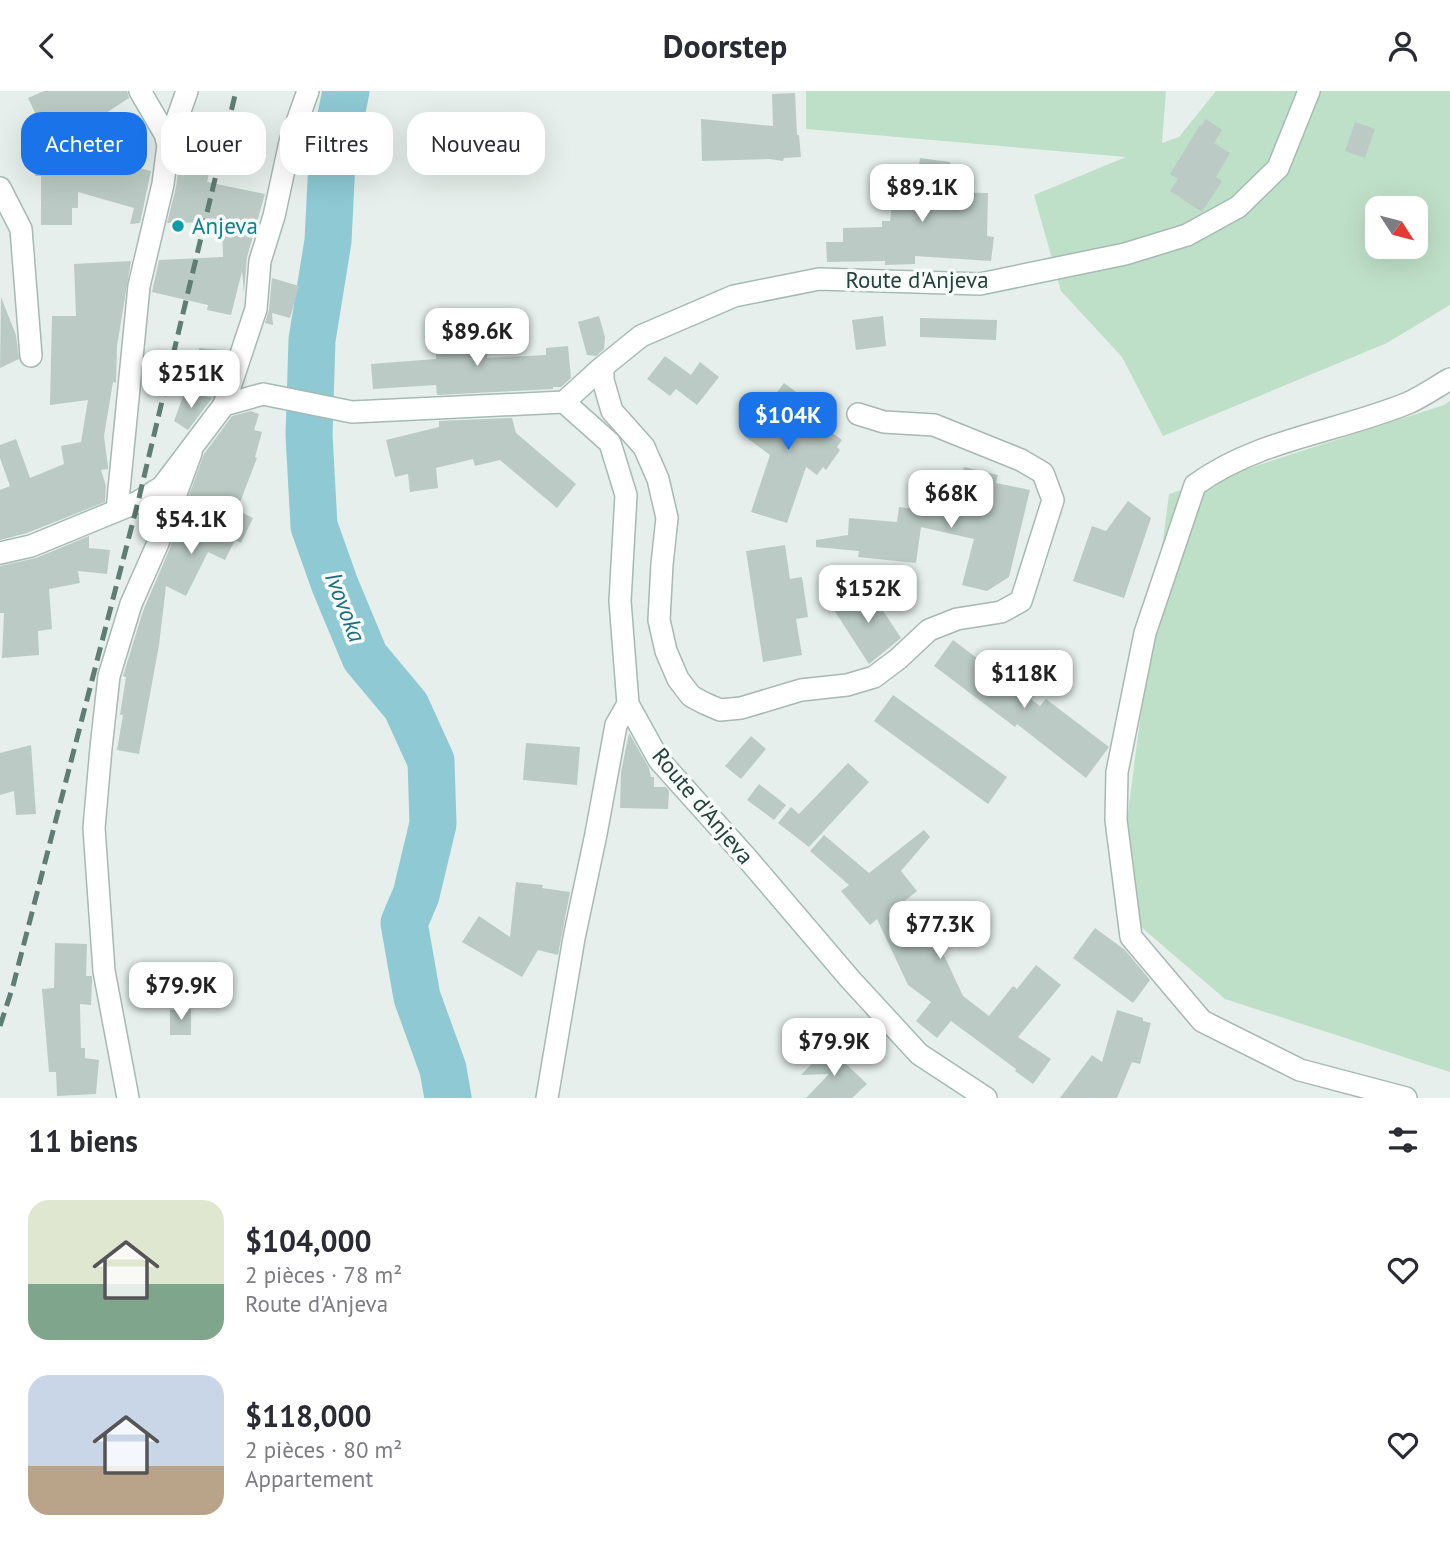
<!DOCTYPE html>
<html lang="fr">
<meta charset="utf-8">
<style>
body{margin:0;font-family:"PT Sans",sans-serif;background:#f7f7f7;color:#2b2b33;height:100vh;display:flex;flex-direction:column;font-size:26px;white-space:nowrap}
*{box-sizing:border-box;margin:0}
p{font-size:23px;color:#7c7c81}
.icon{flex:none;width:38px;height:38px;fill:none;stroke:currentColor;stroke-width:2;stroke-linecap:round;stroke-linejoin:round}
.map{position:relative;height:1007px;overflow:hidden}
.side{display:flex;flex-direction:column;background:#fff;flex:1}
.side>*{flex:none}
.banner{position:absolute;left:21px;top:21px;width:700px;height:63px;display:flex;gap:14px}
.needle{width:46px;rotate:126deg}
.tools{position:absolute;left:1365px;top:105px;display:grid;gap:14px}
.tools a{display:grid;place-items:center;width:63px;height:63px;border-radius:14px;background:#fff;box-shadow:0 7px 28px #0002;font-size:35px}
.price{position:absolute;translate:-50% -60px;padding:0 16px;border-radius:14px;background:#fff;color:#222;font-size:23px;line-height:46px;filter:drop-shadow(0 2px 4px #0008)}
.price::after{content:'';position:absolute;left:50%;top:42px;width:21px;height:16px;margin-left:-10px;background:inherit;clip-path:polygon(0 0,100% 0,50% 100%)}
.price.current{background:#1a73e8;color:#fff}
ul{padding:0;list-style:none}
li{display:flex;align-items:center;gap:21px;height:175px;padding:0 28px}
li span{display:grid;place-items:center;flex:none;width:196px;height:140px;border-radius:21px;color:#555}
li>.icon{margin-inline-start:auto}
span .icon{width:84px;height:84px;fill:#fffc;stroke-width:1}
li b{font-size:30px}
h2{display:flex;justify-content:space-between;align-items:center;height:84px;padding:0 28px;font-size:30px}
.tag{padding:0 24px;border-radius:21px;background:#fff;box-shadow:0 7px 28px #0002;font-size:24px;line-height:63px}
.tag.current{background:#1a73e8;color:#fff}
header{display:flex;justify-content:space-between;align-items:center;height:91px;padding:0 28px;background:#fff;font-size:32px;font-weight:700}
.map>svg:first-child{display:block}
</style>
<header><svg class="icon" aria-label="back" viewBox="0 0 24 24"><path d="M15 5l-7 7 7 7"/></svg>Doorstep<svg class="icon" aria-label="person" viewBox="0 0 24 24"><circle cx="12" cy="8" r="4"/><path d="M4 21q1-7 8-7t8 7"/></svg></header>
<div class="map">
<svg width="1450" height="1007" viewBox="0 0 1450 1007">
<rect width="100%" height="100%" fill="#e6efeb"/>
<path fill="#bfe0c8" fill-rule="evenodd" d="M806,0h360l-4,52 17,-6 37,-46h234v214l-63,38 -224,93 -41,-79 -61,-66 -27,-96 92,-38 -320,-28zM1377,117h39v39h-39z
M1450,310v671l-225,-73 -84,-72 -15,-98 43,-335 275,-89z"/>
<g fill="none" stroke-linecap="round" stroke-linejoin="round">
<path stroke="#8ec9d4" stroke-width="47" d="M346,0l-14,70 -4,80 -16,99 -3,95 5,91 21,59 30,72 41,49 25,55 2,63 -17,71 -12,28 13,74 26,72 5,29"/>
</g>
<path fill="#bbcac4" d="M44,0h83l2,7 -23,15 14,50 31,8 -11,52 -10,1 4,-16 -56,-16v16h-6v17h-31v-49h-6v-29h-6l2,-25 7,-3 -10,-21z
M795,2l2,42h2l2,22 -17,1 -1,3 -14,-2 -67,2 -1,-42 72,7 -1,-32z
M193,23l17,4 -10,40 12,3 -5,21 58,12 -18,63 -3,36 -2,-22 -11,44 -24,-5 1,-5 -56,-13 7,-32 64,-3 -1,-35 -55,1 9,-36 5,-39z
M1206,28l16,11 -8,13 16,10 -14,24 6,4 -20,31 -32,-21 8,-12 -8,-5 30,-49 1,1z
M1355,31l20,7 -10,29 -20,-7z
M920,67l30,4 -4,30 42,1 -1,43 7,1 -3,24 -76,-5v8l-30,1v-4l-58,1 -1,-20h17v-14l39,-1v-6h8l5,-43 8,1v-2l15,-3z
M131,170l-14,85 -1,37 -3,-1 -9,54 4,31v2l-7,1 5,16 -1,16 -78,31 -27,7v-50l10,-4 -10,-28v-13l16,-6 14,39 34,-14 -3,-18 20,-4 7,-42 -38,5 2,-89h24l-2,-52z
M272,187l27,8 -9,32 -18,-5 1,12 -8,-2 4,-13z
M1,206l15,38 3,24 -19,9z
M467,224h21l-1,43 59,-3v-7l22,-2 3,32 -10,9h-8v2l-116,6 -1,-10 -63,4 -2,-25 65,-5v-13l31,-2z
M599,225l6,21 -1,12 -8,7 -9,-1 -9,-33z
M883,225l3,30 -30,4 -4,-30z
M920,227l77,2 -1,20 -76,-3z
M199,257l24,2 -7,27 -19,2z
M665,265l26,19 9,-13 19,15 -22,28 -21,-16 -6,7 -23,-17z
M784,292l19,14 -7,9 46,34 -5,7 3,3 -14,20 -3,-3 -6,8 -11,-8 -19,56 -36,-11 19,-57 -26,-19z
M196,302l16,5 -24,32 -14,-9 10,-27 11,4z
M251,320l8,3 -5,16 8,2 -7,25 2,1 -20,52 16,8 -12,25 -6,-3 -10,20 -17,-8 -22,44 -20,-10 -7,59 -20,109 -22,-4 6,-35h-3l6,-38 -3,-1 20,-65 27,-63 34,-94 28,-38z
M512,327l4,15 60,51 -19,24 -57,-48 -25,6 -2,-7 -37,9 2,20 -28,4 -2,-18 -13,3 -9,-37 53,-13v-6z
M964,376l34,8 -2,8 34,7 -21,87 -22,14 -25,-6 12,-46 -53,-12 -5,36 -58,-6 1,-6 -43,-4v-7l32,-5 1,-17 48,4 2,-15 55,8z
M1128,410l23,17 -27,80 -51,-17 19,-55 14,5z
M89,445v12l21,2 -3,24 -29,-3 2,12 -31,6 3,40 -14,2 1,24 -37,3 2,-45h-4v-47l36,-8z
M785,454l5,34 12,-2 6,40 -12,2 6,36 -39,7 -17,-111z
M868,497l33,50 -32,26 -35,-54z
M953,549l87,66 6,-7 63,48 -23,31 -69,-54 -2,3 -81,-61z
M893,604l114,82 -19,27 -114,-83z
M629,642l20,35 2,9h3v10h12l3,4 -1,18 -48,-1 1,-36z
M751,645l15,13 -25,30 -16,-13z
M526,652l54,4 -3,38 -54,-5z
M31,654l5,69 -20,1 -2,-24 -14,4v-42z
M848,672l21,19 -60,65 -31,-24 13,-16 8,7z
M759,693l27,21 -12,15 -27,-20z
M924,739l6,7 -29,34 16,20 -15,12 26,36 7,-3 28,60 26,20 24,-30 4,3 19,-24 25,20 -43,52 33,22 -18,25 -18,-13 1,-2 -65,-48 -14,17 -21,-17 15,-19 -23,-17 -31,-66 -7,6 -29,-34 8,-6 -39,-34 14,-16 45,38z
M516,791l27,3 -1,3 28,4 -12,63 -20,-5 -16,27 -60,-35 17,-26 31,21z
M1095,837l30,22 25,30 -17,23 -60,-45z
M55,852l32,1 -1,32h6v5l-1,24 -11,-1 1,44h4v10l14,2 -3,34 -39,2 -1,-24h-7l-7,-83 12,-1z
M191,918v26h-21v-25z
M1117,919l26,8v3l8,2 -11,41 -8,-2 -15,36h-57l32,-43 10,7z
M828,956l39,37 -15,14h-46l23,-24 -28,1z"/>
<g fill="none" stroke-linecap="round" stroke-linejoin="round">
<g stroke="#a8b8b2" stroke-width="24">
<path id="street" d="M168,54l19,-54
M0,97l21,41 10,127
M603,276v13l9,31 32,36 14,32 9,39 -5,46 -3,56 7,31 12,28 13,17 13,7 16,7 21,-2 60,-18 46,-5 27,-8 24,-18 31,-29 28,-11 44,-7 20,-11 32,-101 -10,-27 -22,-13 -87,-35 -50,-3 -26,-8
M224,314l32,-96 4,-48 14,-45 16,-74 18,-51
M117,419l22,-224 24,-102 5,-39 -3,-11 -25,-43
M128,1007l-24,-127 -10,-143 7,-80 8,-72 22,-72 27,-61 33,-90
M547,1007l27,-160 22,-104 20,-109 12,-21
M1406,1007l-106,-28 -98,-49 -71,-84 -15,-117 1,-48 28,-139 50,-148c63,-46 143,-53 213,-82 14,-6 28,-16 42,-24"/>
</g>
<g stroke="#a4bbb3" stroke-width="24">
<path id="secondary" d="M564,311l46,41 16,52 -6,106 8,103 31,56 87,97 104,122 69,75 67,44
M0,462l31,-7 107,-44 24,-15 62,-82 39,-11 89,18 212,-10 35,-32 42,-34 93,-40 85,-17 161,5 145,-30 62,-19 51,-28 40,-39 31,-77"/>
</g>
<use href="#street" stroke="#fff" stroke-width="21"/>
<use href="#secondary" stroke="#fff" stroke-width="21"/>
<path stroke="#5f7d75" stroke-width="5" stroke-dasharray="14 7" stroke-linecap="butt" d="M0,935l13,-40 125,-484 98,-411"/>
</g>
<circle fill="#0f9aa8" stroke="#f7fbf9" stroke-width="2.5" cx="178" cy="135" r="7"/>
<g text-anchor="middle" stroke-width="7" stroke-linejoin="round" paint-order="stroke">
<g font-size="23" fill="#0d838f" stroke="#f7fbf9" text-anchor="start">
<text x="192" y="143">Anjeva</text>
</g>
<g font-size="23" fill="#24423a" stroke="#f7fbf9">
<text x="917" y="197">Route d'Anjeva</text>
<text transform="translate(703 715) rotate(50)" y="8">Route d'Anjeva</text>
</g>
<g font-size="24" font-style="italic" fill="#1c6f80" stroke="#f7fbf9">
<text transform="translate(345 516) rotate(69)" y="8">Ivovoka</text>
</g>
</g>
</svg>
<div class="tools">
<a><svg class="needle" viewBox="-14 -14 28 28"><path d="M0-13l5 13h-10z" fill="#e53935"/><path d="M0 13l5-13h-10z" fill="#7c7c81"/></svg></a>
</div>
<b class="price" style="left:922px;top:133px">$89.1K</b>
<b class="price" style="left:477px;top:277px">$89.6K</b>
<b class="price" style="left:191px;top:319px">$251K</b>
<b class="price current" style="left:788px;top:361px">$104K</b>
<b class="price" style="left:951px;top:439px">$68K</b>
<b class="price" style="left:191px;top:465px">$54.1K</b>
<b class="price" style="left:868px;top:534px">$152K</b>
<b class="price" style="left:1024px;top:619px">$118K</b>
<b class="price" style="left:940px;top:870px">$77.3K</b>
<b class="price" style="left:181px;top:931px">$79.9K</b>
<b class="price" style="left:834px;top:987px">$79.9K</b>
<div class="banner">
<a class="tag current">Acheter</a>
<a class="tag">Louer</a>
<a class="tag">Filtres</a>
<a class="tag">Nouveau</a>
</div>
</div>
<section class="side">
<h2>11 biens<svg class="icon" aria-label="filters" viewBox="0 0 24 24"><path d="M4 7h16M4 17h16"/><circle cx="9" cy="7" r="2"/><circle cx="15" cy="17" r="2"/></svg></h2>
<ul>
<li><span style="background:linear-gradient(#dfe7d0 60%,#7fa58c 0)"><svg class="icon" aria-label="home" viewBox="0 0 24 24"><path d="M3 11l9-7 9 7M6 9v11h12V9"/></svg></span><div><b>$104,000</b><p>2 pièces · 78 m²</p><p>Route d'Anjeva</p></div><svg class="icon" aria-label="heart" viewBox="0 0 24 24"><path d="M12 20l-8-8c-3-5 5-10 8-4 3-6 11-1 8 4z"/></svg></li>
<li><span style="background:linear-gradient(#c9d6e8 65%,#b9a48a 0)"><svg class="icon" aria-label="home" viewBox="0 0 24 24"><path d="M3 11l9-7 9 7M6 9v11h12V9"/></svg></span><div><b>$118,000</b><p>2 pièces · 80 m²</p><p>Appartement</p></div><svg class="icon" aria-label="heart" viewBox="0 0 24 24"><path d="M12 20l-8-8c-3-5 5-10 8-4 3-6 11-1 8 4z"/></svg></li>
</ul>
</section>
